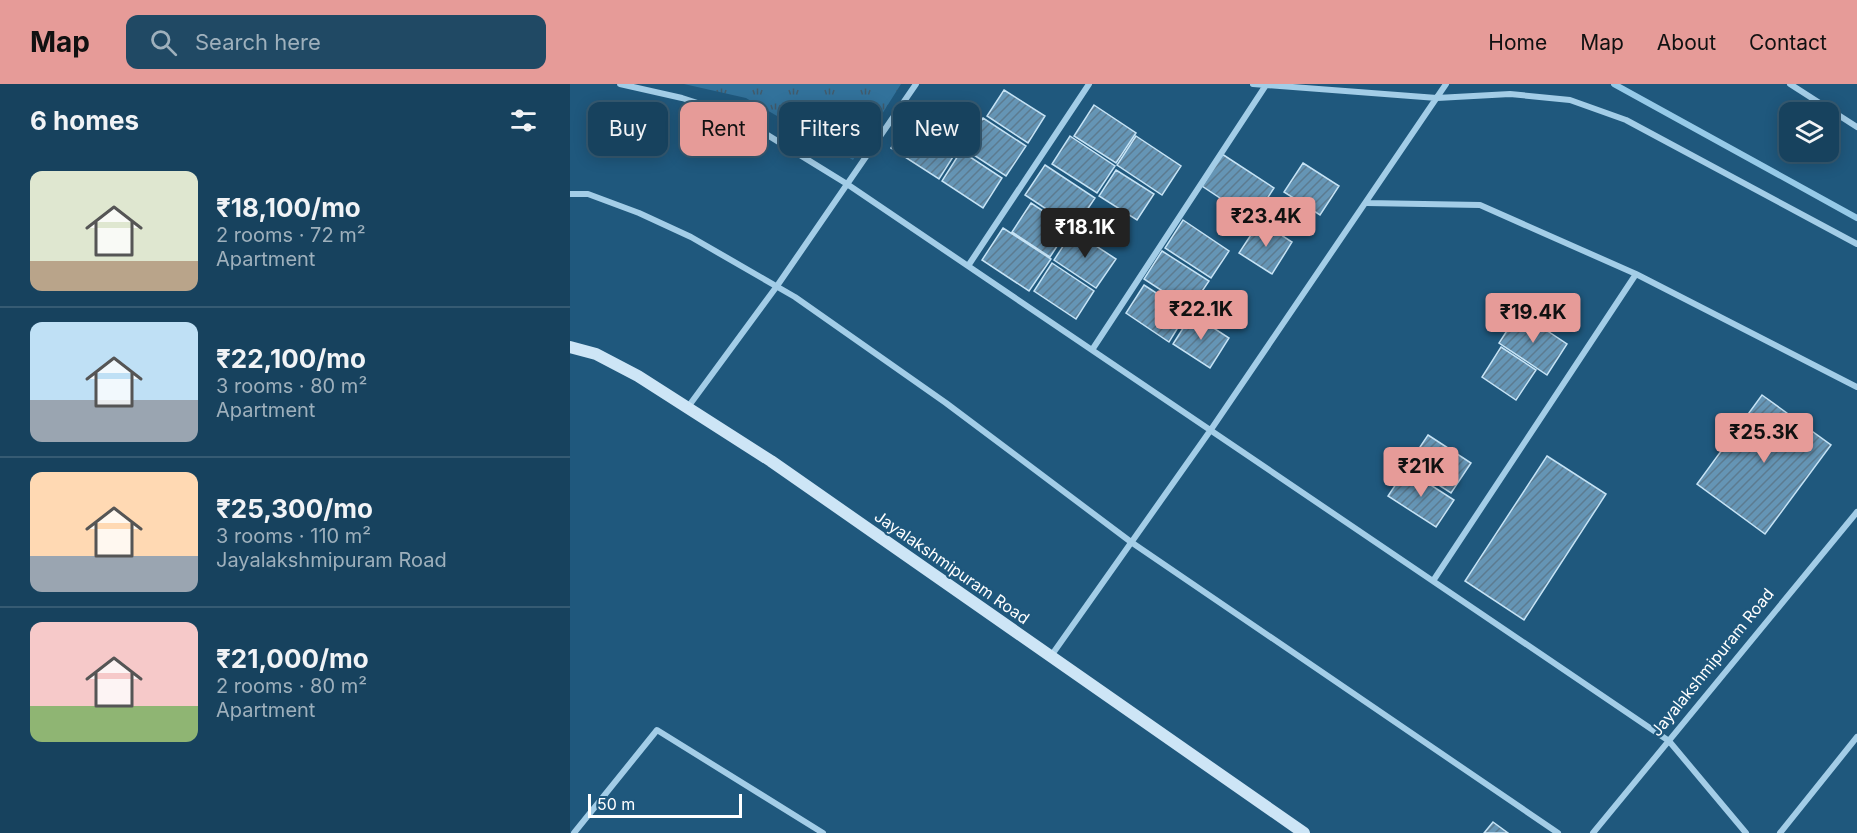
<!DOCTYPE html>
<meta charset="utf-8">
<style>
body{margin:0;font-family:Inter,sans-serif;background:#204964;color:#f1f3f6;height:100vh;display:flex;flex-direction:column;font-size:22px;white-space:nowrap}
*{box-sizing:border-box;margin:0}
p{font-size:20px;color:#9eb0bc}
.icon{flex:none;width:33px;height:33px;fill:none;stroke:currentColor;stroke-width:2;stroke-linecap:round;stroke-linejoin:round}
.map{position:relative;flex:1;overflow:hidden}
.side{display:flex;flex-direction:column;background:#17425e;width:570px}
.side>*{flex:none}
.hud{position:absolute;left:18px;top:18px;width:570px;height:54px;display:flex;gap:12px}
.fabs{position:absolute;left:1209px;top:18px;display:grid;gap:12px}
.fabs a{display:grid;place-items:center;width:60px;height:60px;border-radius:12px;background:#17425e;box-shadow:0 3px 15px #0003,0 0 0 2px #365b73;font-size:30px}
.scale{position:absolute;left:18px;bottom:15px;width:154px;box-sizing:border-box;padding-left:6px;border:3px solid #fff;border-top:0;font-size:16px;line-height:21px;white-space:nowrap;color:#fff;-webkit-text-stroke:4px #1f587d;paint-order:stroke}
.price{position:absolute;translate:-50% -51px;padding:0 14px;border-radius:6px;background:#e69b98;color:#111;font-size:20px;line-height:39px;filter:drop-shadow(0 2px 3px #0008)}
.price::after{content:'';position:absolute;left:50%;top:36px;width:18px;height:14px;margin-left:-9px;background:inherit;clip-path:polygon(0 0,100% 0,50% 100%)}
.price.on{background:#222;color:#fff}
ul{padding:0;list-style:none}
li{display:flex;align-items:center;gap:18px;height:150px;padding:0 30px}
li+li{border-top:2px solid #365b73}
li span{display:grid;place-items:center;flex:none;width:168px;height:120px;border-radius:12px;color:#555}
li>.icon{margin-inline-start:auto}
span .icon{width:72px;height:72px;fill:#fffc;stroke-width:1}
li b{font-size:26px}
h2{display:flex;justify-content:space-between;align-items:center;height:72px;padding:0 30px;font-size:26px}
.pill{padding:0 21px;border-radius:12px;background:#17425e;box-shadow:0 3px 15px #0003,0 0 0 2px #365b73;font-size:21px;line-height:54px}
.pill.on{background:#e69b98;color:#111}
header{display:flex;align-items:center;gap:36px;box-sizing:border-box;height:84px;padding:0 30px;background:#e69b98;color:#111}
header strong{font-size:28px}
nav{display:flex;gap:33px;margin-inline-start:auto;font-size:21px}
.search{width:420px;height:54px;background:#204964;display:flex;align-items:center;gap:15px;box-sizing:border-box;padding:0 21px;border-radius:12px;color:#9eb0bc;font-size:22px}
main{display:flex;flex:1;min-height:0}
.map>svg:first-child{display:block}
</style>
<header>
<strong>Map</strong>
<div class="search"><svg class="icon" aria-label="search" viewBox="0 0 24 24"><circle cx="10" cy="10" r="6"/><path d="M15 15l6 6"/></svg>Search here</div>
<nav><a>Home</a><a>Map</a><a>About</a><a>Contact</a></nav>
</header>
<main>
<section class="side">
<h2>6 homes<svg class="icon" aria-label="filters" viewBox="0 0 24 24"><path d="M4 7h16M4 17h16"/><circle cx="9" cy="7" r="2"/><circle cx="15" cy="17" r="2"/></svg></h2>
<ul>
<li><span style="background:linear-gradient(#dfe7d0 75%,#b9a48a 0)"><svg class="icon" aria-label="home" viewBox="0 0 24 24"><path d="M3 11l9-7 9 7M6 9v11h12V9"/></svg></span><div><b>₹18,100/mo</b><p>2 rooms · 72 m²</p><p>Apartment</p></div></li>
<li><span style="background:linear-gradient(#bfe0f5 65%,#9aa5b1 0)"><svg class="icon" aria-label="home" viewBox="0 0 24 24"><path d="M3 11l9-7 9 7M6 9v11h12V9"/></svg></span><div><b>₹22,100/mo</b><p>3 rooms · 80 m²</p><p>Apartment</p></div></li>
<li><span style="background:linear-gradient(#ffd9b3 70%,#9aa5b1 0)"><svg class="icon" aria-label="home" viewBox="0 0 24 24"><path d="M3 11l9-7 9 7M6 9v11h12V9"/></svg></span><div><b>₹25,300/mo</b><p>3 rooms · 110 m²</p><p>Jayalakshmipuram Road</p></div></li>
<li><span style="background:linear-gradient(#f6c9c9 70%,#8fb573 0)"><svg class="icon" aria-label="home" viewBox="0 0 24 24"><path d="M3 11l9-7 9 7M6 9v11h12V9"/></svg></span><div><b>₹21,000/mo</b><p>2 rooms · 80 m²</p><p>Apartment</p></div></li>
</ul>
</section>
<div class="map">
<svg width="1287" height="749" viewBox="0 0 1287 749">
<defs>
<pattern id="park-tufts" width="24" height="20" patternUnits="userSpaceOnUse" patternTransform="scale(1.5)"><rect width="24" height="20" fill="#32729b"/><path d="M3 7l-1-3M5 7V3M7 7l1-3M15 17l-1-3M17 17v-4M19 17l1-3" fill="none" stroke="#425b6c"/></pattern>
<pattern id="building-hatch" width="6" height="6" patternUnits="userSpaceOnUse" patternTransform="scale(1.5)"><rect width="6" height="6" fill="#6595b5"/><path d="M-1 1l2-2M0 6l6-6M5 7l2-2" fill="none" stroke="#5c7b90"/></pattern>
</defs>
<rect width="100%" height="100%" fill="#1f587d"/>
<path fill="url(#park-tufts)" d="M114,0h217l-48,76 -107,-62z"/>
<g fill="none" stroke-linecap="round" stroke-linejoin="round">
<path stroke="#96cae8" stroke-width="6" d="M1044,0l243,134"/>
</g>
<path fill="url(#building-hatch)" stroke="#c6e3f5" stroke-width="1.5" d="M434,6l41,26 -17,27 -41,-27z
M524,21l42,28 -20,30 -42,-27z
M341,34l47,31 -19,30 -48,-31z
M413,34l43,28 -20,30 -43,-28z
M500,52l45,30 -18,27 -45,-29z
M566,52l45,30 -19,29 -45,-30z
M391,67l41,27 -19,30 -41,-27z
M652,70l52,34 -21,32 -51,-34z
M733,79l36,23 -19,29 -36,-23z
M475,81l50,33 -20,30 -50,-33z
M546,86l38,24 -17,26 -38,-24z
M461,119l38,25 -19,29 -38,-25z
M613,136l46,31 -18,27 -46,-30z
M690,137l32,21 -20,32 -33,-21z
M433,144l48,31 -22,32 -47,-31z
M503,147l43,28 -20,29 -42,-28z
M592,167l47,30 -19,28 -46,-30z
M482,179l42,28 -18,28 -42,-28z
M574,201l43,28 -18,29 -43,-29z
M949,228l48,32 -20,31 -48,-32z
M622,230l37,24 -19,30 -37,-24z
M931,263l35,23 -20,30 -34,-23z
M1192,311l69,50 -66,89 -68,-50z
M858,351l43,28 -20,30 -43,-28z
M977,372l59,38 -82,126 -59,-39z
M836,385l48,31 -18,27 -48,-31z
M923,738l15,11h-24z"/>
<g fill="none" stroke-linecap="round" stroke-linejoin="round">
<path stroke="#a3cde7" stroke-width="6" d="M50,0l62,14 53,17 112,69 822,557 77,92
M683,0l184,14 73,-4 60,6 56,20 231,124
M1220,0l67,43
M0,110h18l51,19 52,24 104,60 151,106 185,139 427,291
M797,119l113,2 156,69 221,113
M398,182l121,-182
M522,266l174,-265
M118,323l89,-121 139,-202
M863,497l203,-307
M481,572l159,-225 236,-347
M4,749l83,-103 166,103
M1023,749l264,-321
M1210,749l77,-96"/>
<path stroke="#cde5f6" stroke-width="12" d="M0,263l26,7 42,22 133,85 533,372"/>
</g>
<g text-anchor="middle" stroke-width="4.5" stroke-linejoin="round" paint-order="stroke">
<g font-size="16" fill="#fff" stroke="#1f587d">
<text transform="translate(382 483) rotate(35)" y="6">Jayalakshmipuram Road</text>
<text transform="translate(1142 578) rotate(-51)" y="6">Jayalakshmipuram Road</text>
</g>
</g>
</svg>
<div class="fabs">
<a><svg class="icon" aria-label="layers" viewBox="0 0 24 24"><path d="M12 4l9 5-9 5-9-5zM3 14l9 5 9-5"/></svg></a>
</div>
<div class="scale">50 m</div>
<b class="price" style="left:696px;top:164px">₹23.4K</b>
<b class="price on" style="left:515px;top:175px">₹18.1K</b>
<b class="price" style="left:631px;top:257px">₹22.1K</b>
<b class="price" style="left:963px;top:260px">₹19.4K</b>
<b class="price" style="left:1194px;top:380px">₹25.3K</b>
<b class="price" style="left:851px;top:414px">₹21K</b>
<div class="hud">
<a class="pill">Buy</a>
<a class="pill on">Rent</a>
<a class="pill">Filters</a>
<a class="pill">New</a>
</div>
</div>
</main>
